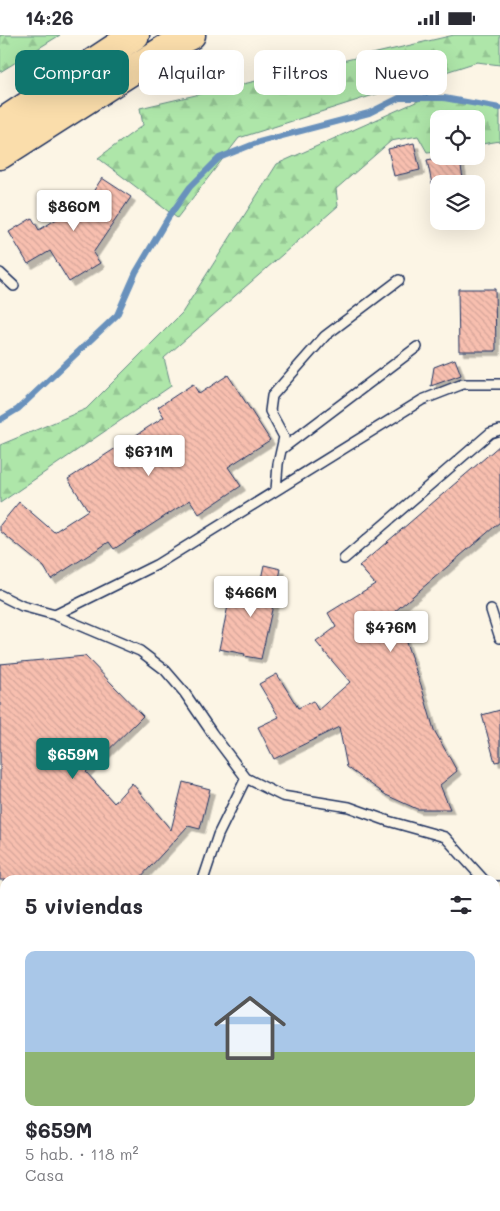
<!DOCTYPE html>
<html lang="es">
<meta charset="utf-8">
<style>
body{margin:0;font-family:Mali,sans-serif;background:#f7f7f7;color:#2b2b33;height:100vh;display:flex;flex-direction:column;font-size:19px;white-space:nowrap}
*{box-sizing:border-box;margin:0}
p{font-size:16px;color:#7c7c81}
.icon{flex:none;width:28px;height:28px;fill:none;stroke:currentColor;stroke-width:2;stroke-linecap:round;stroke-linejoin:round}
.map{position:relative;flex:1;overflow:hidden}
.sheet{position:absolute;left:0px;top:840px;width:500px;height:336px;display:flex;flex-direction:column;background:#fff;border-radius:15px 15px 0 0;box-shadow:0 5px 20px #0002}
.sheet>*{flex:none}
.guide{position:absolute;left:15px;top:15px;width:470px;height:45px;display:flex;gap:10px}
.buttons{position:absolute;left:430px;top:75px;display:grid;gap:10px}
.buttons a{display:grid;place-items:center;width:55px;height:55px;border-radius:10px;background:#fff;box-shadow:0 5px 20px #0002;font-size:25px}
.price{position:absolute;translate:-50% -42px;padding:0 11px;border-radius:5px;background:#fff;color:#222;font-size:16px;line-height:32px;filter:drop-shadow(0 1px 2px #0008)}
.price::after{content:'';position:absolute;left:50%;top:30px;width:15px;height:11px;margin-left:-8px;background:inherit;clip-path:polygon(0 0,100% 0,50% 100%)}
.price.current{background:#0f766e;color:#fff}
ul{padding:0;list-style:none}
li{display:grid;align-content:center;gap:10px;height:265px;padding:0 25px}
li span{display:grid;place-items:center;height:155px;border-radius:10px;color:#555}
li>.icon{margin-inline-start:auto}
span .icon{width:90px;height:90px;fill:#fffc;stroke-width:1}
li b{font-size:21px}
h2{display:flex;justify-content:space-between;align-items:center;height:60px;padding:0 25px;font-size:21px}
.pill{padding:0 18px;border-radius:10px;background:#fff;box-shadow:0 5px 20px #0002;font-size:18px;line-height:45px}
.pill.current{background:#0f766e;color:#fff}
.status{display:flex;justify-content:space-between;align-items:center;height:35px;padding:0 25px;background:#fff;direction:ltr}
.status svg{height:14px;fill:currentColor}
.map>svg:first-child{display:block}
</style>
<div class="status"><b>14:26</b><svg viewBox="0 0 49 12"><path d="M0 12V9h3v3zM5 12V6h3v6zM10 12V3h3v9zM15 12V0h3v12zM26 1h20v11H26zM47 4h2v5h-2z"/></svg></div>
<div class="map">
<svg width="500" height="1176" viewBox="0 0 500 1176">
<defs>
<pattern id="forest-firs" width="22" height="20" patternUnits="userSpaceOnUse" patternTransform="scale(1.25)"><rect width="22" height="20" fill="#aee6a9"/><path d="M5 1l3.5 6h-7zM16 11l3.5 6h-7z" fill="#95c694"/></pattern>
<pattern id="building-back-hatch" width="6" height="6" patternUnits="userSpaceOnUse" patternTransform="scale(1.25)"><rect width="6" height="6" fill="#f8bfaf"/><path d="M-1 5l2 2M0 0l6 6M5-1l2 2" fill="none" stroke="#d4a499"/></pattern>
<filter id="shadow"><feDropShadow dx="4.5" dy="4.5" stdDeviation="0" flood-color="#0004"/></filter>
</defs>
<rect width="100%" height="100%" fill="#fcf5e5"/>
<filter id="ink" filterUnits="userSpaceOnUse"><feTurbulence type="fractalNoise" baseFrequency=".02" numOctaves="2"/><feDisplacementMap in="SourceGraphic" scale="10" xChannelSelector="R" yChannelSelector="G"/><feConvolveMatrix kernelMatrix="1 2 1 2 8 2 1 2 1" color-interpolation-filters="sRGB"/></filter>
<g filter="url(#ink)">
<path fill="url(#forest-firs)" stroke="#648a84" d="M0,0h60l-60,37z
M454,0h46v30l-23,-3 -238,76 -62,80 -79,-60 45,-33 -3,-17z
M427,62l73,11v33l-24,4v-26h-37v32l-12,1 -9,-16 -27,5 -55,48 2,17 -174,152 7,28 -171,117v-58l86,-36 96,-96 95,-149z"/>
<g fill="none" stroke-linecap="round" stroke-linejoin="round">
<path stroke="#6991bc" stroke-width="6" d="M0,385l18,-11 99,-94 19,-43 32,-54 22,-31 29,-29 40,-16 110,-29 30,-15h45l56,10"/>
</g>
<path fill="url(#building-back-hatch)" stroke="#1b2f5e" filter="url(#shadow)" d="M414,108l6,27 -26,6 -6,-27z
M447,121h12l5,28h-32l-5,-24z
M102,143l29,19 -38,56 7,10 -31,19 -19,-31 -22,13 -19,-32 23,-14 7,12 29,-18 6,9z
M458,254h37l1,62h-37z
M455,324l6,16 -30,11 3,-19z
M228,340l42,65 -42,27 13,19 -42,28 -9,-14 -76,49 -5,-7 -58,37 -7,-12 -44,-36v-6l19,-23 35,30 34,-22 -20,-31 96,-62 -6,-10 35,-23 6,10z
M500,410v77l-113,96 16,16 18,51 13,45 23,41 -17,14 10,24h-33l-31,-14 -39,-28 -8,-40 -65,32 -16,-32 21,-10 -20,-33 18,-10 21,34 15,-7 5,9 32,-28 -34,-40 20,-15 -8,-14 47,-29 -16,-18z
M264,530l17,4 -20,90 -17,-3 1,-2 -26,-5 11,-53 26,6z
M85,621l58,60 -57,56 28,31 18,-20 39,47 12,-48 27,7 -10,40 -12,-3 -50,54h-138v-216z
M500,675v51l-5,1 -13,-47z"/>
<g fill="none" stroke-linecap="round" stroke-linejoin="round">
<g stroke="#1b2f5e" stroke-width="12">
<path id="lane" d="M0,238l14,13
M282,414l135,-102
M276,455l2,-26 6,-27 -14,-26 2,-15 53,-60 74,-56
M344,524l146,-126 10,-3
M0,560l22,11 33,9 85,36 25,19 19,22 28,41 34,45 36,18 67,11 39,14 57,16 39,43
M491,575l9,28
M55,580l101,-50 266,-165 41,-16h37
M203,845l15,-45 28,-57
M495,851h5
M495,860l5,7
M495,1060l5,-15
M495,1166l5,2
M362,1176l2,-5"/>
</g>
<g stroke="#1b2f5e" stroke-width="31">
<path id="highway" d="M0,89l135,-89
M0,120l178,-114 13,-6"/>
</g>
<use href="#lane" stroke="#fcf5e5" stroke-width="9"/>
<use href="#highway" stroke="#faddab" stroke-width="28"/>
</g>
</g>
</svg>
<div class="buttons">
<a><svg class="icon" aria-label="locate" viewBox="0 0 24 24"><circle cx="12" cy="12" r="6"/><path d="M12 2v4M12 18v4M2 12h4M18 12h4"/></svg></a>
<a><svg class="icon" aria-label="layers" viewBox="0 0 24 24"><path d="M12 4l9 5-9 5-9-5zM3 14l9 5 9-5"/></svg></a>
</div>
<b class="price" style="left:74px;top:197px">$860M</b>
<b class="price" style="left:149px;top:442px">$671M</b>
<b class="price" style="left:251px;top:583px">$466M</b>
<b class="price" style="left:391px;top:618px">$476M</b>
<b class="price current" style="left:73px;top:745px">$659M</b>
<div class="guide">
<a class="pill current">Comprar</a>
<a class="pill">Alquilar</a>
<a class="pill">Filtros</a>
<a class="pill">Nuevo</a>
</div>
<section class="sheet">
<h2>5 viviendas<svg class="icon" aria-label="filters" viewBox="0 0 24 24"><path d="M4 7h16M4 17h16"/><circle cx="9" cy="7" r="2"/><circle cx="15" cy="17" r="2"/></svg></h2>
<ul>
<li><span style="background:linear-gradient(#a9c7e8 65%,#8fb573 0)"><svg class="icon" aria-label="home" viewBox="0 0 24 24"><path d="M3 11l9-7 9 7M6 9v11h12V9"/></svg></span><div><b>$659M</b><p>5 hab. · 118 m²</p><p>Casa</p></div></li>
</ul>
</section>
</div>
